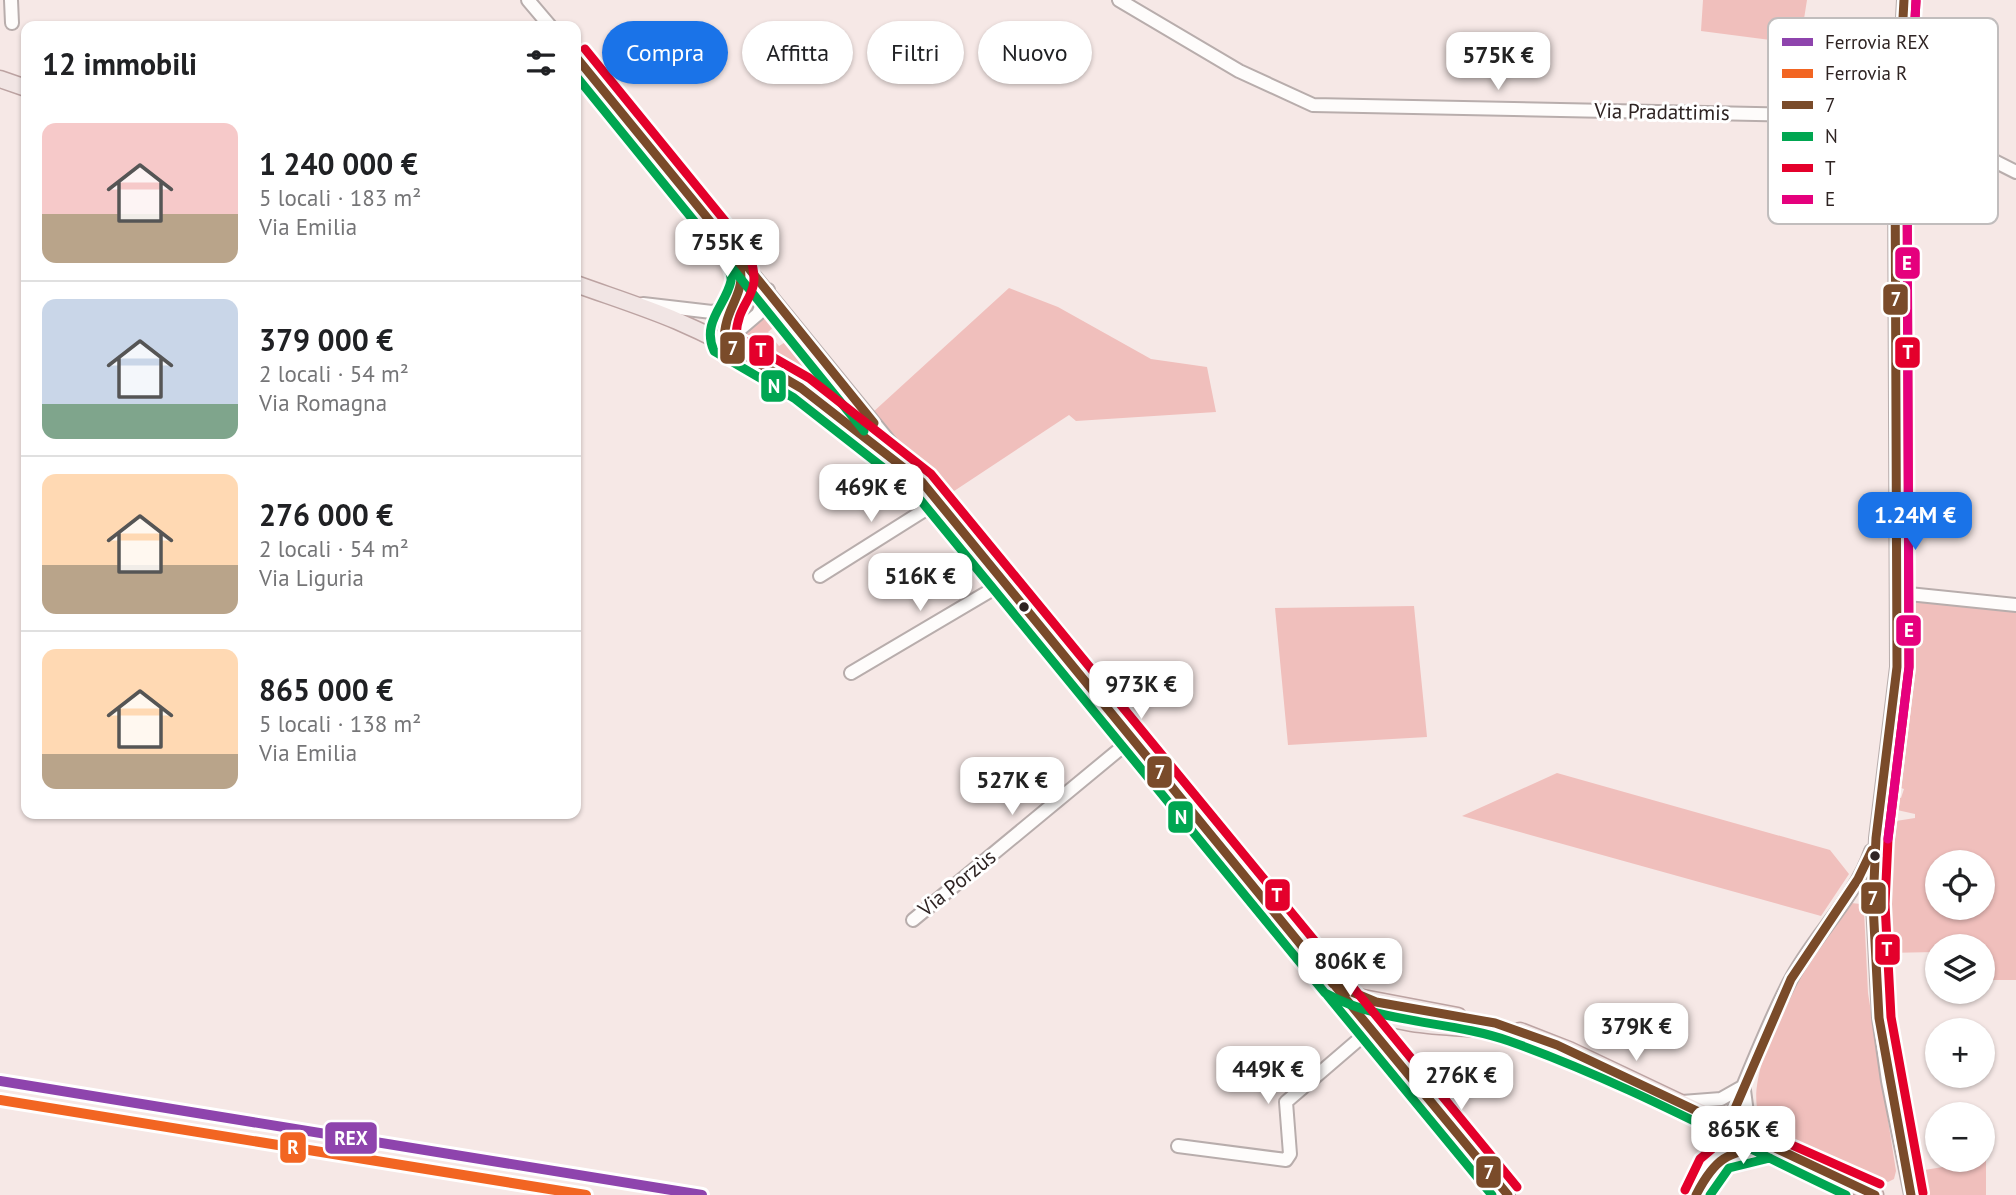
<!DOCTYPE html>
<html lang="it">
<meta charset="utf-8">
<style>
body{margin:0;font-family:"PT Sans",sans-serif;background:#f6f6f6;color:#202124;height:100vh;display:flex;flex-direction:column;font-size:26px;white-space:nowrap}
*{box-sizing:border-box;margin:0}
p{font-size:23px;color:#757577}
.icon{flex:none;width:38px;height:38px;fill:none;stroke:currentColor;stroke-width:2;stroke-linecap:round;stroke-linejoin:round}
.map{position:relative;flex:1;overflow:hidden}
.sheet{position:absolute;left:21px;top:21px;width:560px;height:798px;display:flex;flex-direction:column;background:#fff;border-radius:14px;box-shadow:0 2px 5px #0004}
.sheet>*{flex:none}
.banner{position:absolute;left:602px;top:21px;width:665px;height:63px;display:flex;gap:14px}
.controls{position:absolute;left:1925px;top:850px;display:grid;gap:14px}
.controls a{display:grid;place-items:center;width:70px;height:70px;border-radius:50%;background:#fff;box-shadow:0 2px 5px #0004;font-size:35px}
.price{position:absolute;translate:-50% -60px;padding:0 16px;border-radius:14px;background:#fff;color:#222;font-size:23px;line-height:46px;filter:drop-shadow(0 2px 4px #0008)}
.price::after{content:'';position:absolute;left:50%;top:42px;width:21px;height:16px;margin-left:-10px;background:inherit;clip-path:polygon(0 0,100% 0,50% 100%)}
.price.current{background:#1a73e8;color:#fff}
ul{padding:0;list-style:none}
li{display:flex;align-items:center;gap:21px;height:175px;padding:0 21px}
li+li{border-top:2px solid #e0e0e0}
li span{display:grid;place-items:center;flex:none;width:196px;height:140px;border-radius:14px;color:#555}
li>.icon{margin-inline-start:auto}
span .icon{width:84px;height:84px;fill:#fffc;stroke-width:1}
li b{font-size:30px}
h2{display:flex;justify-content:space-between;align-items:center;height:84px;padding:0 21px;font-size:30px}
.pill{padding:0 24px;border-radius:32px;background:#fff;box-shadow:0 2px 5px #0004;font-size:24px;line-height:63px}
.pill.current{background:#1a73e8;color:#fff}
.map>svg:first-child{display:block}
</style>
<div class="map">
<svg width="2016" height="1195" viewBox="0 0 2016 1195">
<rect width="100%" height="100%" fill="#f6e8e6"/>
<path fill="#f0bfbc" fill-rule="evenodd" d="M1703,0h104l-7,44 -99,-13z
M749,276l14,15 -4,15 -27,25c-1,-21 17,-33 17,-55z
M1009,288l49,19 93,52 56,8 9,45 -140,9 -7,-6 -130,86 -67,-88z
M771,300l18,22 -10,8 -4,-4 -7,6 11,14 8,-5 -5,-6 10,-8 90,110 -70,-51 -78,-47 32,-28z
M1916,601l100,10v369h-25l-1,-28 -7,-1v-4h-46v5l-52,1 -1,-102 12,-30 19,-3v-4l-18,-4 -2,-13 6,1 3,-9 -6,-2 8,-38 -5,-118 7,-26zM1937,863h46v45h-46z
M1414,606l13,131 -139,8 -13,-137z
M1557,773l273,77 19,24 -28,42 -359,-100z
M1851,903l10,1 3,7 4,82 28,178 -2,8 -6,3 -113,-52c-8,-5 -14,-10 -17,-19 -14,-47 59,-174 93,-208z
M1986,1160v35h-72l-8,-22z"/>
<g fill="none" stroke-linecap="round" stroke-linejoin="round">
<g stroke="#b8adac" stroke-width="16">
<path id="minor" d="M11,0l1,23
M528,0l22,26
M1119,0l120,71 74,34 588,12 10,2 105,53
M1904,0l-9,160 2,507 -21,171 -3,66 6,114 9,63 23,114
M576,57l331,406
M643,304l69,8 17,-3
M724,343c0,-10 0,-24 4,-33 11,-21 21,-23 10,-50
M724,343l34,-29 10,-24
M820,576l119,-75
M1899,593l117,12
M851,673l154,-91
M913,920l219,-181
M1349,1003l159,192
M1388,1050l2,-37
M1744,1090l3,23 18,30
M1682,1102l39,-3 23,-13
M1178,1146l108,14 4,-6 -4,-52 85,-73
M1710,1166l17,-12 41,-8
M1696,1195c34,-69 58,-144 93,-212 23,-46 66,-84 82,-132"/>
</g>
<g stroke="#bca3a2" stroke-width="19">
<path id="major" d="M0,79l26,9
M576,284c33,12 68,23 101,37 91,39 170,97 245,161l399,489c13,13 25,28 41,37 50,25 114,15 167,27
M1363,998l95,18
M1520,1031l49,19 306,145"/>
</g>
<use href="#minor" stroke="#fefcfb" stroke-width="12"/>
<use href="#major" stroke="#f1e5e4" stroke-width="16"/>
<g stroke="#fff" stroke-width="14">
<path id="bus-1" d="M1904,0l-9,160 2,507 -21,171 -3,66 6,114 32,177
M576,57l160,196c16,43 -12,47 -12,90l77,45 121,94 411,502 43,18 119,21 62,22 318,150
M734,250l140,173
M1336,987l172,208
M1727,1127l64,-148 67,-100 14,-29
M1696,1195c19,-37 31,-43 72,-49"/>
</g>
<g stroke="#fff" stroke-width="14">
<path id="bus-2" d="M576,76l149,183c2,6 7,15 6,22 -5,24 -30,41 -17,70l80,47 119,93 412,502c58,32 124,27 184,48 116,41 226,102 337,154
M724,258l140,173
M1327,995l165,200
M1710,1195l19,-27 41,-10"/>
</g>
<g stroke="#fff" stroke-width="14">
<path id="bus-3" d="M1916,1l-9,159 2,507 -21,172 -3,65 6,113 32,176
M585,49l162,199c20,52 -9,46 -11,88l73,42 122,96 586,713
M1685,1190l15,-31 13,-11 21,-9 33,-5 113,50"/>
</g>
<g stroke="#fff" stroke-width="14">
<path id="bus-4" d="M1888,839l21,-172 -2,-507 9,-159"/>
</g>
<use href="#bus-1" stroke="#7a4b2a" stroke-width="9"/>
<use href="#bus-2" stroke="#00a651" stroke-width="9"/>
<use href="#bus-3" stroke="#e4002b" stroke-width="9"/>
<use href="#bus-4" stroke="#e5007d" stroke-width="9"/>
<g stroke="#fff" stroke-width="16">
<path id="rail-1" d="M0,1081l702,114"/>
</g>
<g stroke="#fff" stroke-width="16">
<path id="rail-2" d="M0,1100l586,95"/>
</g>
<use href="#rail-1" stroke="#8e44ad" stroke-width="10"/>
<use href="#rail-2" stroke="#f26522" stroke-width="10"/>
</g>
<g fill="#2f2423" stroke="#fff" stroke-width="2.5">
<circle cx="1024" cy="607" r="6"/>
<circle cx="1875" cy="856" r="6"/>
</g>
<g text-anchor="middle" stroke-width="6" stroke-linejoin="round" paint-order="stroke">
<g font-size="21" fill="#2f2423" stroke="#fff">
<text transform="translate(1662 112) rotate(1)" y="7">Via Pradattimis</text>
<text transform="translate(957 883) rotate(-39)" y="7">Via Porzùs</text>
</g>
</g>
<rect x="1768" y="18" width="230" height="206" rx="10" fill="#fff" stroke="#c1bdbd" stroke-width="2"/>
<rect x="1782" y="38" width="31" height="8" fill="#8e44ad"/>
<rect x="1782" y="69" width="31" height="9" fill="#f26522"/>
<rect x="1782" y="101" width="31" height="8" fill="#7a4b2a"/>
<rect x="1782" y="132" width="31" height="9" fill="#00a651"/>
<rect x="1782" y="164" width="31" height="8" fill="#e4002b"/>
<rect x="1782" y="195" width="31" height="9" fill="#e5007d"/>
<g font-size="19" fill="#2f2423">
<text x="1825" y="49">Ferrovia REX</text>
<text x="1825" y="80">Ferrovia R</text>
<text x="1825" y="112">7</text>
<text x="1825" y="143">N</text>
<text x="1825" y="175">T</text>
<text x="1825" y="206">E</text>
</g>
<g stroke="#fff" stroke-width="2.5">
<rect x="1894" y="246" width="27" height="34" rx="7" fill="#e5007d"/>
<rect x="1882" y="283" width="27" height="33" rx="7" fill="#7a4b2a"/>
<rect x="719" y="331" width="27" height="34" rx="7" fill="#7a4b2a"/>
<rect x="748" y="334" width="27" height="33" rx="7" fill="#e4002b"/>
<rect x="1894" y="336" width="27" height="33" rx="7" fill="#e4002b"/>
<rect x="760" y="369" width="27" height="34" rx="7" fill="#00a651"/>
<rect x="1895" y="614" width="27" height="33" rx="7" fill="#e5007d"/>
<rect x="1146" y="755" width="27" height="34" rx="7" fill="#7a4b2a"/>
<rect x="1167" y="800" width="27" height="34" rx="7" fill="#00a651"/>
<rect x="1264" y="878" width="27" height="34" rx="7" fill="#e4002b"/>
<rect x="1860" y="881" width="27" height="34" rx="7" fill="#7a4b2a"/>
<rect x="1874" y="933" width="27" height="33" rx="7" fill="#e4002b"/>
<rect x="324" y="1121" width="54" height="34" rx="7" fill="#8e44ad"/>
<rect x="279" y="1131" width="28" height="33" rx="7" fill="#f26522"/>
<rect x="1475" y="1155" width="27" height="34" rx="7" fill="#7a4b2a"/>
</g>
<g font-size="19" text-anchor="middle" font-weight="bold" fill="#fff">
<text x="1907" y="270">E</text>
<text x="1896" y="306">7</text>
<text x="733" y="355">7</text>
<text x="761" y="357">T</text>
<text x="1908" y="359">T</text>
<text x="774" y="393">N</text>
<text x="1909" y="637">E</text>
<text x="1160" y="779">7</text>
<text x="1181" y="824">N</text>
<text x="1277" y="902">T</text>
<text x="1873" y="905">7</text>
<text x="1887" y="956">T</text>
<text x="351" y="1145">REX</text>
<text x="293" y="1154">R</text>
<text x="1489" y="1179">7</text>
</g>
</svg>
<div class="controls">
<a><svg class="icon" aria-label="locate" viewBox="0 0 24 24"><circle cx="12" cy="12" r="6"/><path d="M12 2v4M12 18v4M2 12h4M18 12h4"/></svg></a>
<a><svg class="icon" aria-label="layers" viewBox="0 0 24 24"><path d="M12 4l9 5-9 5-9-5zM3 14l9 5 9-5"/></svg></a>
<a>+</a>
<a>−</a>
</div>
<b class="price" style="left:1498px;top:92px">575K €</b>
<b class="price" style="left:727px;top:279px">755K €</b>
<b class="price" style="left:871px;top:524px">469K €</b>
<b class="price current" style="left:1915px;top:552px">1.24M €</b>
<b class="price" style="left:920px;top:613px">516K €</b>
<b class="price" style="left:1141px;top:721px">973K €</b>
<b class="price" style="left:1012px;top:817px">527K €</b>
<b class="price" style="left:1350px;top:998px">806K €</b>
<b class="price" style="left:1636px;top:1063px">379K €</b>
<b class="price" style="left:1268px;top:1106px">449K €</b>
<b class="price" style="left:1461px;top:1112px">276K €</b>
<b class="price" style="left:1743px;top:1166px">865K €</b>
<div class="banner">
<a class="pill current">Compra</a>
<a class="pill">Affitta</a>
<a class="pill">Filtri</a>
<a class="pill">Nuovo</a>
</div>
<section class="sheet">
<h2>12 immobili<svg class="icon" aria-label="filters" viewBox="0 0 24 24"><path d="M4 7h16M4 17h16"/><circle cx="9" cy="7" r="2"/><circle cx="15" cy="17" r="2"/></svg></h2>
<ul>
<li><span style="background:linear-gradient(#f6c9c9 65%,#b9a48a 0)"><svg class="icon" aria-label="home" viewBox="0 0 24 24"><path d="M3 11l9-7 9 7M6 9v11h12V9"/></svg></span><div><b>1 240 000 €</b><p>5 locali · 183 m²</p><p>Via Emilia</p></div></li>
<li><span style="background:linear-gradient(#c9d6e8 75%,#7fa58c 0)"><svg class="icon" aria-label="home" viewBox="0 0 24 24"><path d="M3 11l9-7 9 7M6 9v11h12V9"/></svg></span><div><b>379 000 €</b><p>2 locali · 54 m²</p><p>Via Romagna</p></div></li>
<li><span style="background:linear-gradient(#ffd9b3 65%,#b9a48a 0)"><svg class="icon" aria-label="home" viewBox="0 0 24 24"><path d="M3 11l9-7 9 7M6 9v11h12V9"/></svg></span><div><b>276 000 €</b><p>2 locali · 54 m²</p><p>Via Liguria</p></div></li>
<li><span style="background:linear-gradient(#ffd9b3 75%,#b9a48a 0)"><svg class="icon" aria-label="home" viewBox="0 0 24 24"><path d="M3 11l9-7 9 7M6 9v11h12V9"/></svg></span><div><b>865 000 €</b><p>5 locali · 138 m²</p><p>Via Emilia</p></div></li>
</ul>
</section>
</div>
